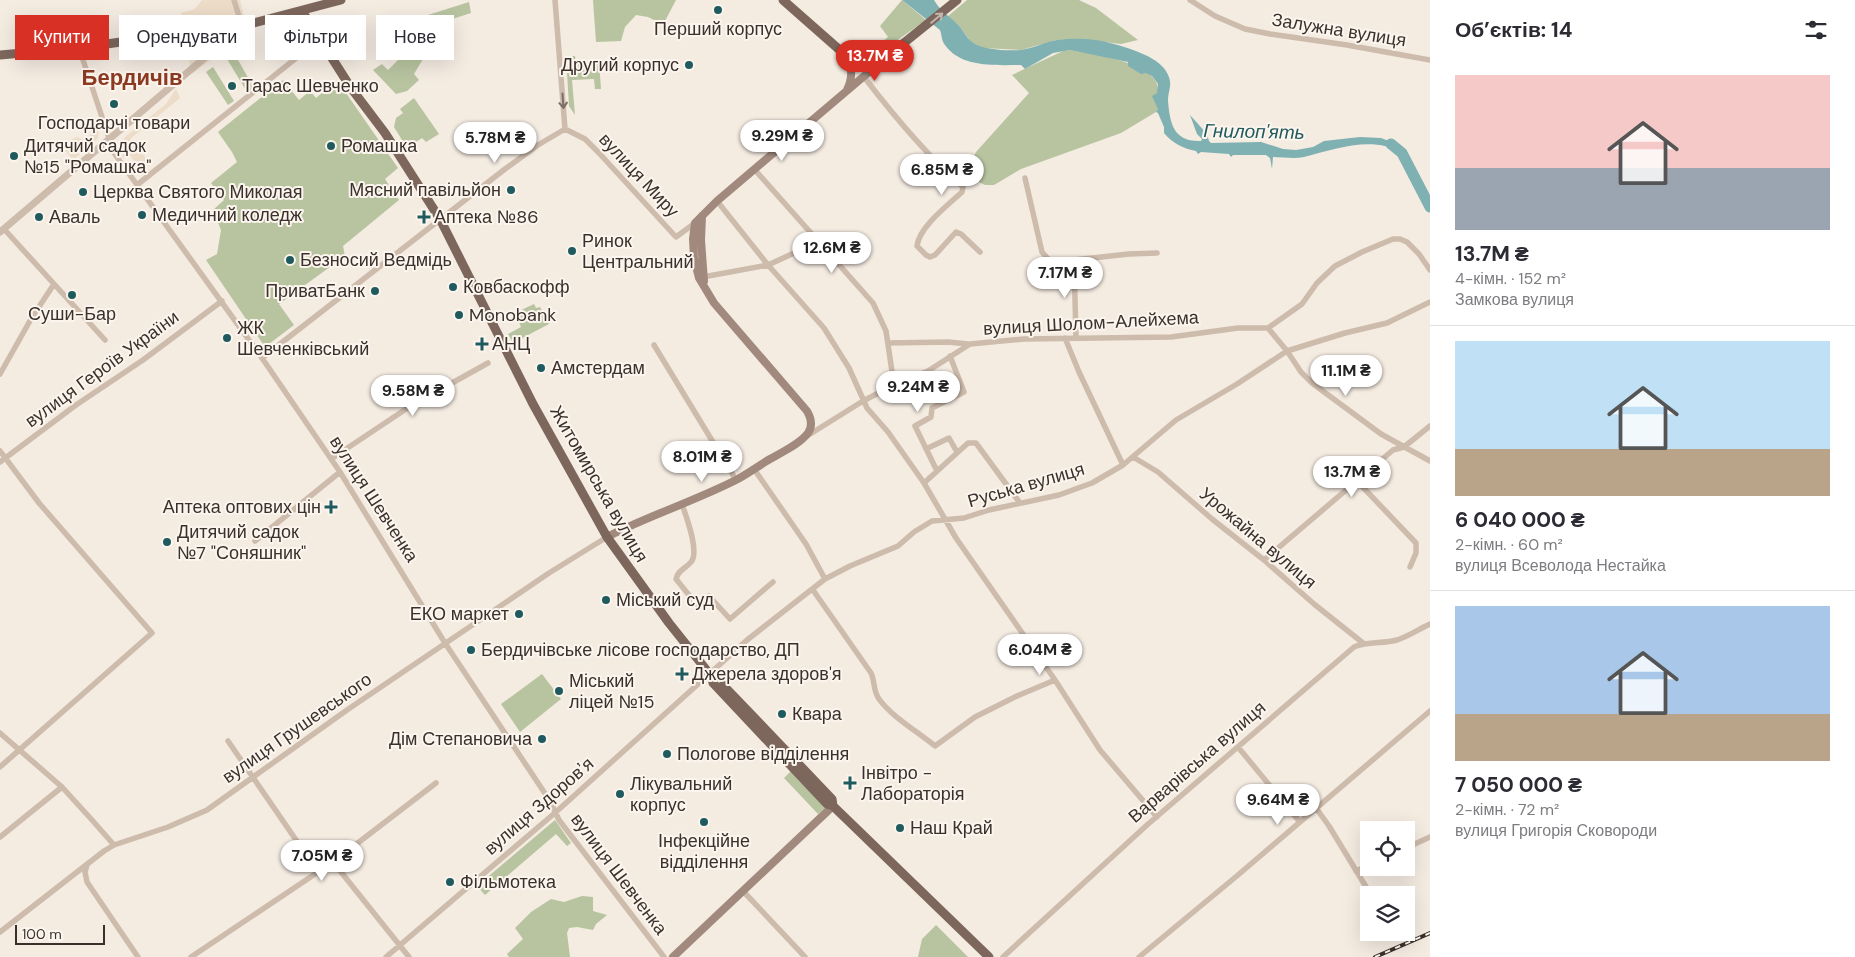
<!DOCTYPE html>
<html lang="uk">
<meta charset="utf-8">
<style>
body{margin:0;font-family:"DM Sans",sans-serif;background:#f7f7f7;color:#2b2b33;height:100vh;display:flex;flex-direction:column;font-size:19px;white-space:nowrap}
*{box-sizing:border-box;margin:0}
p{font-size:16px;color:#7c7c81}
.icon{flex:none;width:28px;height:28px;fill:none;stroke:currentColor;stroke-width:2;stroke-linecap:round;stroke-linejoin:round}
.map{position:relative;flex:1;overflow:hidden}
.panel{display:flex;flex-direction:column;background:#fff;width:425px}
.panel>*{flex:none}
.top-card{position:absolute;left:15px;top:15px;width:475px;height:45px;display:flex;gap:10px}
.buttons{position:absolute;left:1360px;top:821px;display:grid;gap:10px}
.buttons a{display:grid;place-items:center;width:55px;height:55px;border-radius:0px;background:#fff;box-shadow:0 5px 20px #0002;font-size:25px}
.scale{position:absolute;left:15px;bottom:12px;width:90px;box-sizing:border-box;padding-left:5px;border:2px solid #3b302b;border-top:0;font-size:14px;line-height:18px;white-space:nowrap;color:#3b302b;-webkit-text-stroke:4px #fbf5ee;paint-order:stroke}
.price{position:absolute;translate:-50% -42px;padding:0 11px;border-radius:18px;background:#fff;color:#222;font-size:16px;line-height:32px;filter:drop-shadow(0 1px 2px #0008)}
.price::after{content:'';position:absolute;left:50%;top:30px;width:15px;height:11px;margin-left:-8px;background:inherit;clip-path:polygon(0 0,100% 0,50% 100%)}
.price.current{background:#d93025;color:#fff}
ul{padding:0;list-style:none}
li{display:grid;align-content:center;gap:10px;height:265px;padding:0 25px}
li+li{border-top:1px solid #e1e1e2}
li span{display:grid;place-items:center;height:155px;border-radius:0px;color:#555}
li>.icon{margin-inline-start:auto}
span .icon{width:90px;height:90px;fill:#fffc;stroke-width:1}
li b{font-size:21px}
h2{display:flex;justify-content:space-between;align-items:center;height:60px;padding:0 25px;font-size:21px}
.pill{padding:0 18px;border-radius:0px;background:#fff;box-shadow:0 5px 20px #0002;font-size:18px;line-height:45px}
.pill.current{background:#d93025;color:#fff}
main{display:flex;flex:1;min-height:0}
.map>svg:first-child{display:block}
</style>
<main>
<div class="map">
<svg width="1430" height="957" viewBox="0 0 1430 957">
<rect width="100%" height="100%" fill="#f4ebe1"/>
<path fill="#b8c4a0" d="M593,0h83l-11,21 -5,2 -12,-6 -12,-2 -11,12 -4,14 -25,1z
M902,0l24,20 -44,31 -5,-5 11,-9 -8,-11z
M967,0h112l17,8 42,32 -17,4 -42,-5 -23,1 -35,10 -39,-2 -10,-5 -13,-17 -12,-9z
M469,2l2,11 -25,8 -32,53 5,6 -12,11 -11,3 -23,-24 9,-6 6,6 11,-11 -3,-10c9,-9 14,-14 13,-28z
M1070,50c21,4 76,11 86,32 4,6 1,20 2,27l-2,3 -35,21 -100,36 -27,16h-9l-8,-4 -6,-6 -2,-9 7,-14 53,-59 -17,-18 51,-24z
M234,53l20,35 -7,4 -20,-33z
M566,56h9l1,8 23,-2 2,27h-6l-1,-10 -22,1 3,35 -6,-9z
M213,67l21,34 -6,4 -22,-33z
M283,80l16,20 11,-9 6,7 21,-18 61,88 -13,11 14,21 -56,46 2,10 -66,48 15,21 -29,22 -59,-87 11,-6 4,-24 -8,-20 11,-10 -13,-17 26,-21 -5,-10 -14,-20z
M414,98l25,36 -13,8 -4,-4 -15,10 -13,-21 2,-9 7,-5 -3,-4z
M534,304l2,4 4,-1 9,17 -36,19 -5,-9 13,-7 -6,-14z
M542,674l19,25 -41,33 -19,-28z
M791,771l35,36 -8,7 -34,-36z
M555,820l16,23 -4,3 -11,-12 -71,61 -8,-9z
M582,896l11,1v14l14,4 -11,9 -3,6 -16,-3 -8,1 -2,5 3,24h-61l-2,-3 16,-15 -8,-11 16,-16 20,-13 13,3z
M936,925l32,32h-50l4,-18z"/>
<path fill="#ecdcc8" d="M202,0h38l8,33 -55,40 -14,-42 2,-3 -10,1 -1,-5 14,-2 -3,-9 14,-4z
M176,89l4,9 -50,41 19,23 -9,7 -11,-15 -6,4 -3,-10 2,-4 3,-7 41,-33z
M98,121l1,7 -1,10 -25,22 -12,-15 16,-8 6,3 9,-6 4,-7 -2,-4z"/>
<path fill="#7fb0b2" d="M902,0h32c7,12 17,17 26,27 4,5 7,11 12,15 9,8 36,9 48,8 12,-1 24,-8 37,-10 16,-2 36,-2 53,3 16,4 47,13 56,28 8,13 2,18 2,30 2,22 5,41 33,40l1,-2 -5,-5 -7,-19 17,19 2,7 2,2 50,-1 22,7 13,1 17,-3 11,-6 36,-4 21,1 13,5 8,10c-29,-18 -67,-4 -98,4 -10,2 -21,0 -31,0l-1,12 -2,-11 -4,-3h-33l-2,2 -2,-3 -28,-2 -3,2 -2,-3c-12,-2 -24,-8 -32,-18v-6l-6,-14 -2,-1 2,-3 -6,-13 5,-3 1,-9 -6,-8 -6,-3 -5,1 -13,-8v-4l-58,-12 -17,3 -28,16 -4,-4c-25,0 -60,3 -76,-20 -4,-5 -3,-10 -5,-15z"/>
<g fill="none" stroke-linecap="round" stroke-linejoin="round">
<path stroke="#7fb0b2" stroke-width="11" d="M1391,144l11,9 28,54"/>
<path stroke="#cdbbac" stroke-width="5.5" d="M234,0l8,26
M555,0l10,129
M1190,0l25,16 30,13 25,5 77,11 83,15
M79,48l35,105 148,205 78,114 105,171 105,158 9,19 105,137
M864,77c30,39 62,78 99,110l-1,5c-14,13 -43,35 -45,54l9,9 4,2 5,-2 21,-23 5,2 19,18
M565,129l20,10 14,14 77,84 19,-14
M755,170l118,133 13,28 8,54
M1025,178l17,74 7,8 6,2 74,-8 28,-1
M137,185l183,-146
M717,201l51,64 56,63 25,40 18,40 21,24 36,51 32,55 99,142 45,70 57,67
M4,229l101,111
M1074,260l2,78
M703,277l65,-12 50,-23
M1268,328l19,23 14,21 11,11 69,51 49,27
M1065,338l14,34 44,93
M888,343l60,-1 20,2
M654,345l82,135
M262,358l243,-189 33,-24 27,-16
M0,374l31,-55 23,-35
M807,436l56,-35 31,-16 34,-14 42,-27 54,-5 147,-2 67,-9h30l34,-24 15,-21 18,-17 27,-14 31,-13h7l7,3 12,12 11,16
M926,449l23,-11 8,14
M0,451l39,52 113,130 -152,134
M1133,457l25,15 54,47 52,41 50,44 49,39
M331,459l78,-52 79,-44
M0,462l76,-57 67,-45 79,-59
M754,469l52,75 19,35
M937,471l-22,-45 16,-9 1,-9 32,-16 -14,-36
M1357,481l59,62v10l-6,14
M924,483l44,-40h8l44,60
M682,504c4,12 18,48 9,58 -6,7 -13,8 -15,17l21,26 12,-9 21,23 43,-37
M255,541l85,-69
M1264,560l129,-110 11,-3 26,-21
M813,590l58,83c4,8 2,18 8,26 12,17 39,33 56,47l40,-29 42,-21 38,-16
M0,733l62,54 30,33 22,25
M228,741l90,131
M1238,747l61,74
M1316,808l13,18 42,69
M0,837l62,-50
M1406,848l24,-11
M333,862l76,95
M87,865l-2,7 2,10 51,75
M1356,871l13,-6
M743,891l62,66
M0,932l104,-81 10,-6 54,-18 39,-17 140,-100 202,-137 58,-36
M1394,932l3,6
M191,957l142,-95 103,-79
M386,957l170,-145 191,-172 78,-61 25,-13 48,-20 16,-14 18,-11 32,-3 25,-8 70,-15 33,-12 31,-18 53,-45 61,-36 50,-33 58,-18 42,-10 43,-21
M1003,957l144,-132 207,-178c14,-6 29,-3 43,-7 12,-4 22,-11 33,-16
M1139,957l99,-82 192,-164"/>
<path stroke="#cdbbac" stroke-width="7" d="M0,232l242,-206"/>
<path stroke="#a18a7d" stroke-width="8" d="M842,52c10,13 12,23 5,38
M702,216l-1,24 3,41
M607,537c41,-21 85,-35 127,-56 12,-6 24,-15 36,-22 12,-7 30,-15 38,-26 5,-7 3,-15 -1,-22l-93,-108 -15,-25 -5,-20 -1,-19 2,-16 22,-22 172,-146
M673,957l160,-151"/>
<path stroke="#7d675c" stroke-width="9" d="M783,0l59,52 14,5 14,2 19,-4 68,-55
M302,11l49,77 34,45 55,86 93,185 74,133 62,86 43,54 1,6 114,121 6,2 156,151
M0,55l79,-7 118,-17 45,-5 99,-26
M723,685l109,114 1,7"/>
<g stroke="#3b302b" stroke-width="4">
<path id="rail" d="M1375,957l55,-24"/>
</g>
<use href="#rail" stroke="#fbf5ee" stroke-width="2" stroke-dasharray="5.5" stroke-linecap="butt"/>
</g>
<defs><path id="oneway-shaft" d="M-6 0H5M1.5-3L5.5 0L1.5 3" fill="none" stroke-width="1.6" stroke-linecap="round" stroke-linejoin="round" transform="scale(1.25)"/></defs>
<use stroke="#c2b5ac" href="#oneway-shaft" transform="translate(937 18) rotate(-40)"/>
<use stroke="#7d6f65" href="#oneway-shaft" transform="translate(563 101) rotate(86)"/>
<g fill="#1f5a5e" stroke="#fbf5ee" stroke-width="2">
<circle cx="718" cy="10" r="5"/>
<circle cx="689" cy="65" r="5"/>
<circle cx="232" cy="86" r="5"/>
<circle cx="114" cy="104" r="5"/>
<circle cx="331" cy="146" r="5"/>
<circle cx="14" cy="156" r="5"/>
<circle cx="511" cy="190" r="5"/>
<circle cx="83" cy="192" r="5"/>
<circle cx="142" cy="215" r="5"/>
<circle cx="39" cy="217" r="5"/>
<path d="M421.5 209.5h5v5h5v5h-5v5h-5v-5h-5v-5h5z"/>
<circle cx="572" cy="251" r="5"/>
<circle cx="290" cy="260" r="5"/>
<circle cx="453" cy="287" r="5"/>
<circle cx="375" cy="291" r="5"/>
<circle cx="72" cy="295" r="5"/>
<circle cx="459" cy="315" r="5"/>
<circle cx="227" cy="338" r="5"/>
<path d="M479.5 336.5h5v5h5v5h-5v5h-5v-5h-5v-5h5z"/>
<circle cx="541" cy="368" r="5"/>
<path d="M328.5 499.5h5v5h5v5h-5v5h-5v-5h-5v-5h5z"/>
<circle cx="167" cy="542" r="5"/>
<circle cx="606" cy="600" r="5"/>
<circle cx="519" cy="614" r="5"/>
<circle cx="471" cy="650" r="5"/>
<path d="M679.5 666.5h5v5h5v5h-5v5h-5v-5h-5v-5h5z"/>
<circle cx="559" cy="691" r="5"/>
<circle cx="782" cy="714" r="5"/>
<circle cx="542" cy="739" r="5"/>
<circle cx="667" cy="754" r="5"/>
<path d="M847.5 775.5h5v5h5v5h-5v5h-5v-5h-5v-5h5z"/>
<circle cx="620" cy="794" r="5"/>
<circle cx="704" cy="822" r="5"/>
<circle cx="900" cy="828" r="5"/>
<circle cx="450" cy="882" r="5"/>
</g>
<g text-anchor="middle" stroke-width="4" stroke-linejoin="round" paint-order="stroke">
<g font-size="18" fill="#3b302b" stroke="#fbf5ee" text-anchor="start">
<text x="718" y="35" text-anchor="middle">Перший корпус</text>
<text x="679" y="71" text-anchor="end">Другий корпус</text>
<text x="242" y="92">Тарас Шевченко</text>
<text x="114" y="129" text-anchor="middle">Господарчі товари</text>
<text x="24" y="152">Дитячий садок<tspan x="24" dy="21">№15 "Ромашка"</tspan></text>
<text x="341" y="152">Ромашка</text>
<text x="501" y="196" text-anchor="end">Мясний павільйон</text>
<text x="93" y="198">Церква Святого Миколая</text>
<text x="152" y="221">Медичний коледж</text>
<text x="49" y="223">Аваль</text>
<text x="434" y="223">Аптека №86</text>
<text x="582" y="247">Ринок<tspan x="582" dy="21">Центральний</tspan></text>
<text x="300" y="266">Безносий Ведмідь</text>
<text x="463" y="293">Ковбаскофф</text>
<text x="365" y="297" text-anchor="end">ПриватБанк</text>
<text x="72" y="320" text-anchor="middle">Суши-Бар</text>
<text x="469" y="321">Monobank</text>
<text x="237" y="334">ЖК<tspan x="237" dy="21">Шевченківський</tspan></text>
<text x="492" y="350">АНЦ</text>
<text x="551" y="374">Амстердам</text>
<text x="321" y="513" text-anchor="end">Аптека оптових цін</text>
<text x="177" y="538">Дитячий садок<tspan x="177" dy="21">№7 "Соняшник"</tspan></text>
<text x="616" y="606">Міський суд</text>
<text x="509" y="620" text-anchor="end">ЕКО маркет</text>
<text x="481" y="656">Бердичівське лісове господарство, ДП</text>
<text x="692" y="680">Джерела здоров'я</text>
<text x="569" y="687">Міський<tspan x="569" dy="21">ліцей №15</tspan></text>
<text x="792" y="720">Квара</text>
<text x="532" y="745" text-anchor="end">Дім Степановича</text>
<text x="677" y="760">Пологове відділення</text>
<text x="861" y="779">Інвітро -<tspan x="861" dy="21">Лабораторія</tspan></text>
<text x="630" y="790">Лікувальний<tspan x="630" dy="21">корпус</tspan></text>
<text x="910" y="834">Наш Край</text>
<text x="704" y="847" text-anchor="middle">Інфекційне<tspan x="704" dy="21">відділення</tspan></text>
<text x="460" y="888">Фільмотека</text>
</g>
<g font-size="18" fill="#3b302b" stroke="#fbf5ee">
<text transform="translate(1339 30) rotate(9)" y="6">Залужна вулиця</text>
<text transform="translate(639 175) rotate(47)" y="6">вулиця Миру</text>
<text transform="translate(1091 323) rotate(-3)" y="6">вулиця Шолом-Алейхема</text>
<text transform="translate(102 369) rotate(-36)" y="6">вулиця Героїв України</text>
<text transform="translate(599 484) rotate(60)" y="6">Житомирська вулиця</text>
<text transform="translate(1026 485) rotate(-16)" y="6">Руська вулиця</text>
<text transform="translate(374 499) rotate(57)" y="6">вулиця Шевченка</text>
<text transform="translate(1258 538) rotate(40)" y="6">Урожайна вулиця</text>
<text transform="translate(297 728) rotate(-35)" y="6">вулиця Грушевського</text>
<text transform="translate(1197 762) rotate(-41)" y="6">Варварівська вулиця</text>
<text transform="translate(539 806) rotate(-41)" y="6">вулиця Здоровʼя</text>
<text transform="translate(619 874) rotate(53)" y="6">вулиця Шевченка</text>
</g>
<g font-size="19" font-style="italic" fill="#1f5a5e" stroke="#fbf5ee">
<text transform="translate(1254 131) rotate(1)" y="7">Гнилоп'ять</text>
</g>
<g font-size="22" font-weight="bold" fill="#8c3b22" stroke="#fbf5ee">
<text x="132" y="85">Бердичів</text>
</g>
</g>
</svg>
<div class="buttons">
<a><svg class="icon" aria-label="locate" viewBox="0 0 24 24"><circle cx="12" cy="12" r="6"/><path d="M12 2v4M12 18v4M2 12h4M18 12h4"/></svg></a>
<a><svg class="icon" aria-label="layers" viewBox="0 0 24 24"><path d="M12 4l9 5-9 5-9-5zM3 14l9 5 9-5"/></svg></a>
</div>
<div class="scale">100 m</div>
<b class="price current" style="left:875px;top:82px">13.7M ₴</b>
<b class="price" style="left:782px;top:162px">9.29M ₴</b>
<b class="price" style="left:495px;top:164px">5.78M ₴</b>
<b class="price" style="left:942px;top:196px">6.85M ₴</b>
<b class="price" style="left:832px;top:274px">12.6M ₴</b>
<b class="price" style="left:1065px;top:299px">7.17M ₴</b>
<b class="price" style="left:1346px;top:397px">11.1M ₴</b>
<b class="price" style="left:918px;top:413px">9.24M ₴</b>
<b class="price" style="left:413px;top:417px">9.58M ₴</b>
<b class="price" style="left:702px;top:483px">8.01M ₴</b>
<b class="price" style="left:1352px;top:498px">13.7M ₴</b>
<b class="price" style="left:1040px;top:676px">6.04M ₴</b>
<b class="price" style="left:1278px;top:826px">9.64M ₴</b>
<b class="price" style="left:322px;top:882px">7.05M ₴</b>
<div class="top-card">
<a class="pill current">Купити</a>
<a class="pill">Орендувати</a>
<a class="pill">Фільтри</a>
<a class="pill">Нове</a>
</div>
</div>
<section class="panel">
<h2>Об’єктів: 14<svg class="icon" aria-label="filters" viewBox="0 0 24 24"><path d="M4 7h16M4 17h16"/><circle cx="9" cy="7" r="2"/><circle cx="15" cy="17" r="2"/></svg></h2>
<ul>
<li><span style="background:linear-gradient(#f6c9c9 60%,#9aa5b1 0)"><svg class="icon" aria-label="home" viewBox="0 0 24 24"><path d="M3 11l9-7 9 7M6 9v11h12V9"/></svg></span><div><b>13.7M ₴</b><p>4-кімн. · 152 m²</p><p>Замкова вулиця</p></div></li>
<li><span style="background:linear-gradient(#bfe0f5 70%,#b9a48a 0)"><svg class="icon" aria-label="home" viewBox="0 0 24 24"><path d="M3 11l9-7 9 7M6 9v11h12V9"/></svg></span><div><b>6 040 000 ₴</b><p>2-кімн. · 60 m²</p><p>вулиця Всеволода Нестайка</p></div></li>
<li><span style="background:linear-gradient(#a9c7e8 70%,#b9a48a 0)"><svg class="icon" aria-label="home" viewBox="0 0 24 24"><path d="M3 11l9-7 9 7M6 9v11h12V9"/></svg></span><div><b>7 050 000 ₴</b><p>2-кімн. · 72 m²</p><p>вулиця Григорія Сковороди</p></div></li>
</ul>
</section>
</main>
